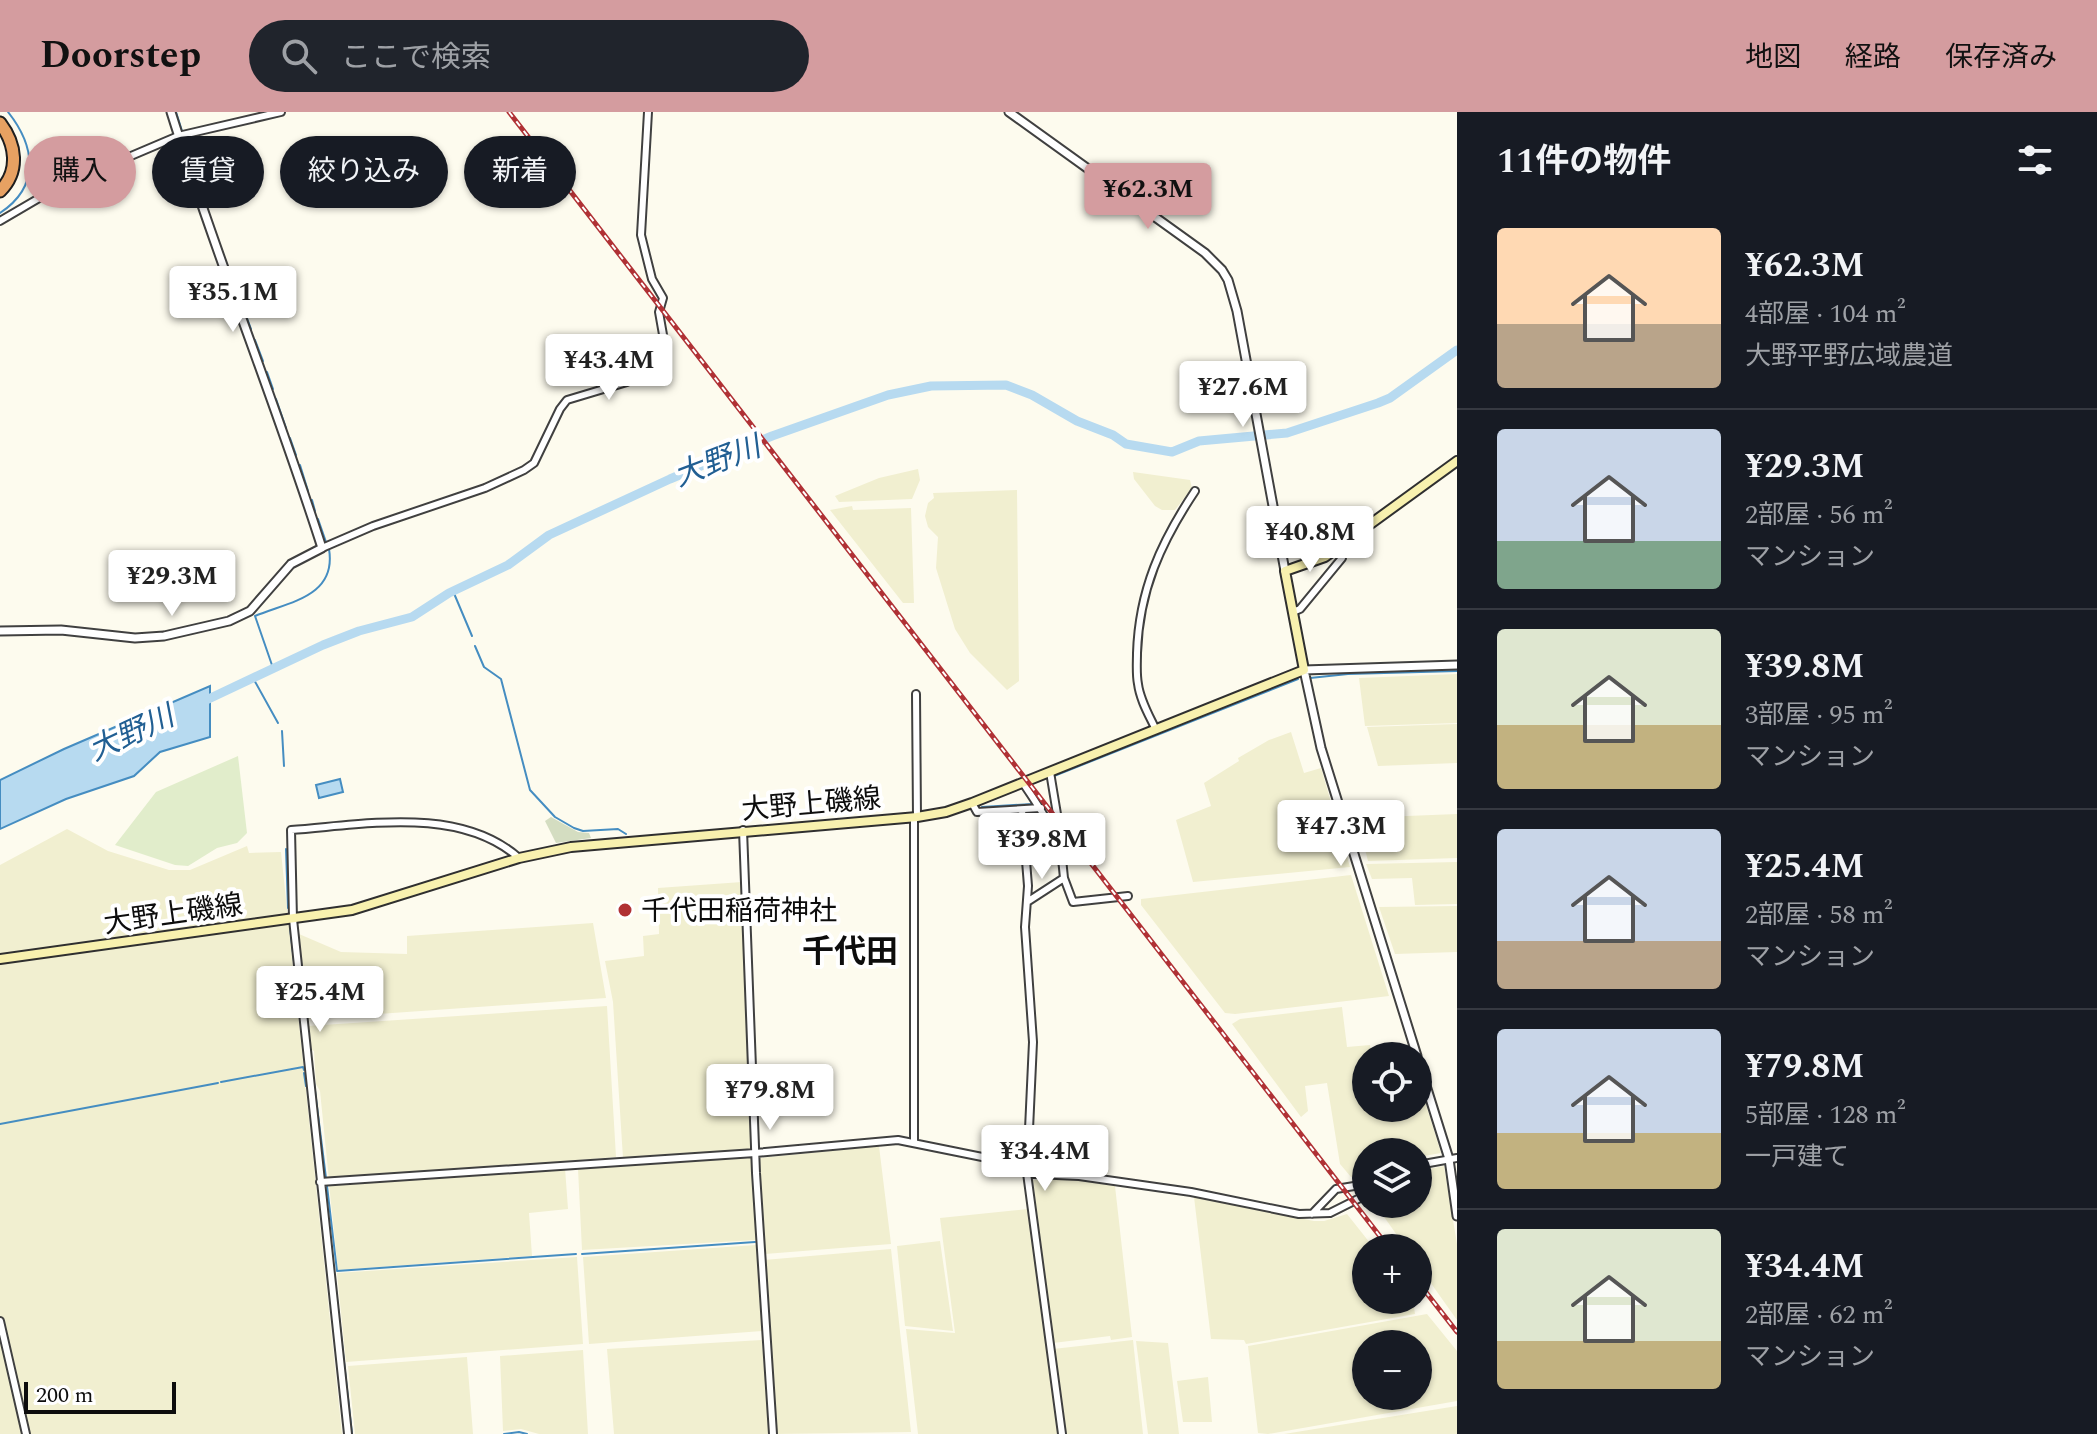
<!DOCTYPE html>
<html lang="ja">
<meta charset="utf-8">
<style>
body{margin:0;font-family:Spectral,"Noto Sans JP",serif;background:#20242c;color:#f1f3f6;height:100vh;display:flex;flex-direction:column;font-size:30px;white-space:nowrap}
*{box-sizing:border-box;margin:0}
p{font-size:26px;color:#9ea1a6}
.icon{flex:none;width:44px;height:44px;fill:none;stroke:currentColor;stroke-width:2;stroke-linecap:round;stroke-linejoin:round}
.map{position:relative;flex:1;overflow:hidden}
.sheet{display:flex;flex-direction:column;background:#171b24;width:640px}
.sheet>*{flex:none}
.banner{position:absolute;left:24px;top:24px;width:760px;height:72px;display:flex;gap:16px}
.buttons{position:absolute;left:1352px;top:930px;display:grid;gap:16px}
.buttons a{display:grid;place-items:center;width:80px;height:80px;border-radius:50%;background:#171b24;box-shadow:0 2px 6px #0004;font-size:40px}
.scale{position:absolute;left:24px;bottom:20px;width:152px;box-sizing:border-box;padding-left:8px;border:4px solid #0d0d0d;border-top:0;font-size:22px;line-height:28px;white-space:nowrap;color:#0d0d0d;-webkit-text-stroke:6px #fff;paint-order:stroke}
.price{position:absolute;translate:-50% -68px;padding:0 18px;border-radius:8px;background:#fff;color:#222;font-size:26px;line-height:52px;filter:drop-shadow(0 2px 4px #0008)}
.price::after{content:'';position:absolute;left:50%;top:48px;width:24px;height:18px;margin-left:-12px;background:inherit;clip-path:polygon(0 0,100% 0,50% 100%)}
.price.active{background:#d49c9f;color:#111}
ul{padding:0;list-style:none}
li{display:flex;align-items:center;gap:24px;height:200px;padding:0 40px}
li+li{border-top:2px solid #363941}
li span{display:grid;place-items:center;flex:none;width:224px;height:160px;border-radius:8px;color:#555}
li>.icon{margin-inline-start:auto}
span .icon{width:96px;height:96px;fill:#fffc;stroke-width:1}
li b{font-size:34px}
h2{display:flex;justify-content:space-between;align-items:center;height:96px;padding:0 40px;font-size:34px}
.pill{padding:0 28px;border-radius:36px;background:#171b24;box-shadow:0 2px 6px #0004;font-size:28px;line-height:72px}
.pill.active{background:#d49c9f;color:#111}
header{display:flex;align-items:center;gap:48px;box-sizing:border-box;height:112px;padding:0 40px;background:#d49c9f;color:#111}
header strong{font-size:38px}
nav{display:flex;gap:44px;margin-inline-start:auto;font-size:28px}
.search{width:560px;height:72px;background:#20242c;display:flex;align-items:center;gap:20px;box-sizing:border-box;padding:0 28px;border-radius:44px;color:#9ea1a6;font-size:30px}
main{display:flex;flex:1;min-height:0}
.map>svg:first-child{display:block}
</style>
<header>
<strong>Doorstep</strong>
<div class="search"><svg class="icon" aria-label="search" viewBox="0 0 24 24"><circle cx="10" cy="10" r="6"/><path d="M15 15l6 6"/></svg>ここで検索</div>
<nav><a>地図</a><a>経路</a><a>保存済み</a></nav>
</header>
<main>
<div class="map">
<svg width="1457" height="1322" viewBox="0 0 1457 1322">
<rect width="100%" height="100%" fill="#fdfbee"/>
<path fill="#f1efd0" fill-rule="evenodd" d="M918,357l2,11 -8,19 -73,3 -4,-6 44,-18z
M1133,360l57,8 2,8 -17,22h-13l-7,-4 -21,-27z
M1017,378l2,191 -12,9 -37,-37 -15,-24 -19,-61 2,-31 -10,-10 -3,-11 3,-13 6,-5 -1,-5z
M852,394l1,4 58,-2 3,95h-11l-73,-93z
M1457,562v49l-92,3 -6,-48z
M1457,612v39l-79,3 -11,-39z
M1291,620l13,41 17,-5 29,99 -157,15 -17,-62 35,-14 -7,-23 35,-22 -1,-3 31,-18z
M1457,702v44l-89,3 -11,-43z
M67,717l41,22 61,19h21l57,-24 2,7 32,-1 61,582h-342v-569z
M1457,750v42l-42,1 -3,-27 -40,1 -6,-15z
M1351,763l38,121 -154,18 -10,-1 -84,-108v-6z
M742,770l10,268 -129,8 -10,-156 -8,-41 39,-5 -1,-20 16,-2 -1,-46z
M1457,794v46l-62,2 -16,-47z
M593,811l13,75 -299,21 -8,-85 42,18 66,2v-18z
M607,894l9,151 -287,23 -9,-89 -4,-7 -2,-33 -4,-2 -2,-23z
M1342,895l5,40 23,-2 2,11h-6v52h52v-29l23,74 -23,4v-5h-52v24l-15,1 -11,-13 -13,-81 -22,3 3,25 -7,6 -69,-93 8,-5z
M879,1034l12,98 -126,10 -6,-96z
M751,1046l5,82 -174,10 -4,-81z
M1444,1054l13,78v76l-39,-55v-17h-12l-31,-44h43v-33z
M565,1056l3,41 -39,4 3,43 -194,14 -9,-86z
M1033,1068h47l35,6 17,151 -21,3 -1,-4 -57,7z
M1194,1085l120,24h10l23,-7 27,34h-8v52h47l2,14 -169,30 -2,-4 -33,-1z
M1028,1097l30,225h-140l-12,-105 49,4 -15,-115z
M940,1129l13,90 -48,-5 -8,-80z
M756,1133l6,86 -173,13 -6,-87z
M891,1137l20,183 -135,2 -12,-174z
M577,1145l6,87 -237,18 -9,-89z
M1427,1202l30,37v50l-189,33 -10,-1 -10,-87zM1366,1232h52v52h-52z
M762,1228l7,94h-155l-7,-85z
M1133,1228l10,94h-79l-11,-85z
M1136,1229l32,2 11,91h-31z
M583,1238l5,84h-49l-18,-5 -18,2 -3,-75z
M467,1245l6,77h-118l-7,-68z
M1208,1265l4,45h-29l-6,-41z
M1457,1294v28h-173z"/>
<path fill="#d4ddc1" d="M551,705l27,15 11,1 2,5 -35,5 -11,-22z"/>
<path fill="#e1edcb" d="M238,644l9,77 -10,10 -20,5 -29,18 -13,-1 -60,-20 41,-53z"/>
<path fill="#b7daf0" stroke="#458dc1" stroke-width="2" d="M210,574v51l-50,15 -26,24 -68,23 -66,30v-49l64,-31z
M340,667l3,13 -24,6 -3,-13z"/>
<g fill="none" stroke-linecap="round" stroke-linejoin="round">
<path stroke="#458dc1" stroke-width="2" d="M176,0l6,19
M186,32l9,30
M0,101c41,-27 35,-67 8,-101
M229,159l10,27
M244,198l7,19
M255,228l8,21
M267,260l6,17
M276,287l10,29
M290,326l6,17
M300,353l8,26
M312,388l3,11
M318,407l8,23
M453,479l19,45
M475,534l9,21 17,12 29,111 25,27 19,11 9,3 35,-2 8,5
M273,556l-18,-52c33,-14 82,-19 74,-67
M253,566l25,45
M1310,566l38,-4 109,-3
M282,619l2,35
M1054,664l244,-97
M982,695l50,-3
M286,737l2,59
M290,815l14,121
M310,939l16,127
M304,961l2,13
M221,970l82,-15 1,3
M0,1012l218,-41
M327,1074l10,85 239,-17
M327,1097l25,225
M582,1142l173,-12
M504,1322l15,-2 8,2"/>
<path stroke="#b7daf0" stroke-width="9" d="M200,591l123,-58 36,-14 53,-14 37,-24 59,-28 41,-30 121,-56 102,-43 116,-41 43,-9 75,-1 26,10 45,26 36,14 13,9 46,8 27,-11 88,-8 91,-30 12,-5 67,-48"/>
<g stroke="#404040" stroke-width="10">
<path id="minor" d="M0,109l58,-34 120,-51 103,-24
M322,436l51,-22 112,-38 39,-18 10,-7 26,-54 7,-9 60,-18 36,-21 2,-15 -6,-34 4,-14 -11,-19 -11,-44 7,-123
M1293,500l7,-3 42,-51v-12
M916,582l1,123
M1156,618c-7,-15 -16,-30 -18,-46 -2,-10 -1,-21 -1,-31 2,-63 24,-111 58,-162
M1023,671c21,31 39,56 41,95l-37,24
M972,691l5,9 64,-4
M1022,698l6,76 -3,41 8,115 -6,131 35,261
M1048,707l9,-5 -7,-42
M743,718l13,343 17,261
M1064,766l9,24 55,-6
M914,1031v-326
M1418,1053l39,-7
M320,1070l435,-29 143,-13 104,21 32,13 45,2 112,16 108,22 31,-1 36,-18
M1312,1102l24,-25 30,-5
M0,1209l26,113
M348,1322l-55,-515 -2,-89c72,-5 168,-25 228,28"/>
</g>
<g stroke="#404040" stroke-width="11">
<path id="tertiary" d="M1009,0l196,141 17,17 6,10 9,31 48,260
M0,519l61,-1 74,8 29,-2 65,-15 21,-10 41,-47 31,-16c-47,-147 -105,-289 -151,-436
M1417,944l-96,-308 -17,-78 153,-5
M1418,948l31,99 8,57"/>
</g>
<g stroke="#2f2f2f" stroke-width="12">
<path id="secondary" d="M0,847l352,-49 167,-52 52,-11 346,-30 29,-5 26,-9 332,-133 -19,-99 40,-14 132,-96"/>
</g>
<g stroke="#1e1e1e" stroke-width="15">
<path id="motorway" d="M0,11c16,21 20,48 0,68"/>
</g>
<use href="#minor" stroke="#fff" stroke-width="6"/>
<use href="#tertiary" stroke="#fff" stroke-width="7"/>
<use href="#secondary" stroke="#f8f1af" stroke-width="8"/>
<use href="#motorway" stroke="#e7a162" stroke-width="11"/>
<g stroke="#b03135" stroke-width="5">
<path id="rail" d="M509,0l880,1136
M1418,1170l39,50"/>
</g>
<use href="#rail" stroke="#fff" stroke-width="2" stroke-dasharray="6" stroke-linecap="butt"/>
</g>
<circle fill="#b03135" stroke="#fff" stroke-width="3" cx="625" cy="798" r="8"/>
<g text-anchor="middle" stroke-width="8" stroke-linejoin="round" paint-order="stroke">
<g font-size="28" fill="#0d0d0d" stroke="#fff">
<text transform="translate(811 691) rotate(-5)" y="10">大野上磯線</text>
<text transform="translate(173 801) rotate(-8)" y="10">大野上磯線</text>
</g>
<g font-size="28" fill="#0d0d0d" stroke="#fff" text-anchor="start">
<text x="641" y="808">千代田稲荷神社</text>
</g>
<g font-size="30" font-style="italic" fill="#215f93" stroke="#fff">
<text transform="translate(717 349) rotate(-21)" y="10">大野川</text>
<text transform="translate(131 621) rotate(-25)" y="10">大野川</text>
</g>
<g font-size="32" font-weight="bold" fill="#0d0d0d" stroke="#fff">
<text x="850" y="850">千代田</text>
</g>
</g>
</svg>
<div class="buttons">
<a><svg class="icon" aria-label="locate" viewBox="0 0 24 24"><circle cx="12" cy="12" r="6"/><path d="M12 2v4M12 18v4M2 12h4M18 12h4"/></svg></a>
<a><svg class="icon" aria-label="layers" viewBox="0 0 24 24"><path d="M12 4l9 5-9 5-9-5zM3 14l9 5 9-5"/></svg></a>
<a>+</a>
<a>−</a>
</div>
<div class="scale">200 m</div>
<b class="price active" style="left:1148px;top:119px">¥62.3M</b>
<b class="price" style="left:233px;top:222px">¥35.1M</b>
<b class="price" style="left:609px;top:290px">¥43.4M</b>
<b class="price" style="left:1243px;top:317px">¥27.6M</b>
<b class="price" style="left:1310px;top:462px">¥40.8M</b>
<b class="price" style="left:172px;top:506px">¥29.3M</b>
<b class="price" style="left:1341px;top:756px">¥47.3M</b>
<b class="price" style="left:1042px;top:769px">¥39.8M</b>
<b class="price" style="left:320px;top:922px">¥25.4M</b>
<b class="price" style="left:770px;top:1020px">¥79.8M</b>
<b class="price" style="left:1045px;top:1081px">¥34.4M</b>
<div class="banner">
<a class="pill active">購入</a>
<a class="pill">賃貸</a>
<a class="pill">絞り込み</a>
<a class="pill">新着</a>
</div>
</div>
<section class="sheet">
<h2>11件の物件<svg class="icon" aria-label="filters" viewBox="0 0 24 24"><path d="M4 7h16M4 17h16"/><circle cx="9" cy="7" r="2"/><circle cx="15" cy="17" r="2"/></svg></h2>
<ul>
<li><span style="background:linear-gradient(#ffd9b3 60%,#b9a48a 0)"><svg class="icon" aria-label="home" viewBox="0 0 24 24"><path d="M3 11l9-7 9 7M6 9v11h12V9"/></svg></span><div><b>¥62.3M</b><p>4部屋 · 104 m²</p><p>大野平野広域農道</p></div></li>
<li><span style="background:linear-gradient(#c9d6e8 70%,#7fa58c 0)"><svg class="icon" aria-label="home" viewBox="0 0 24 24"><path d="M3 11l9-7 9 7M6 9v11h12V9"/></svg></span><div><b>¥29.3M</b><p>2部屋 · 56 m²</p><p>マンション</p></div></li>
<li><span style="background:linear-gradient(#dfe7d0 60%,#c2b280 0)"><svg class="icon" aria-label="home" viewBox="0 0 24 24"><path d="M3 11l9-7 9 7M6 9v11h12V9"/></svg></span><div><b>¥39.8M</b><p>3部屋 · 95 m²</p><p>マンション</p></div></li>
<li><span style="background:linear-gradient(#c9d6e8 70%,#b9a48a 0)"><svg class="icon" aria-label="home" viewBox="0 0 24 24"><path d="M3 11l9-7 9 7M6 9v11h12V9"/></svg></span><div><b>¥25.4M</b><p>2部屋 · 58 m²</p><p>マンション</p></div></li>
<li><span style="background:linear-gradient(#c9d6e8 65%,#c2b280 0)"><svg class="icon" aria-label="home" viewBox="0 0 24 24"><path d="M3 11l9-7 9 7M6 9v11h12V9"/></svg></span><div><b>¥79.8M</b><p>5部屋 · 128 m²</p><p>一戸建て</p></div></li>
<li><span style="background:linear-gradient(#dfe7d0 70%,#c2b280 0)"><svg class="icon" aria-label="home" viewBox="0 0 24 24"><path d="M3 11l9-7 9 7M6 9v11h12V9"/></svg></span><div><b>¥34.4M</b><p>2部屋 · 62 m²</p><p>マンション</p></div></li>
</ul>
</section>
</main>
